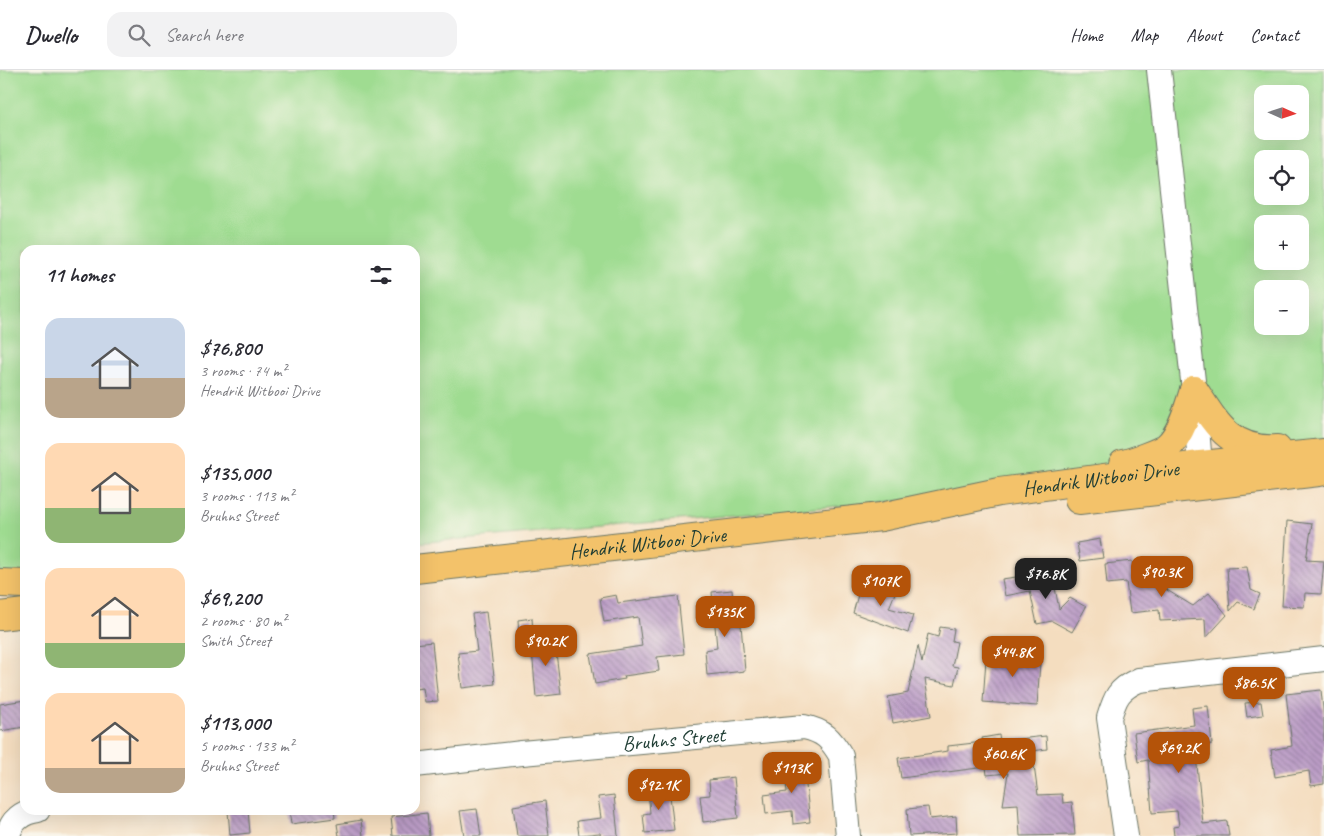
<!DOCTYPE html>
<meta charset="utf-8">
<style>
body{margin:0;font-family:Caveat,sans-serif;background:#f2f2f3;color:#2b2b33;height:100vh;display:flex;flex-direction:column;font-size:19px;white-space:nowrap}
*{box-sizing:border-box;margin:0}
p{font-size:16px;color:#7c7c81}
.icon{flex:none;width:28px;height:28px;fill:none;stroke:currentColor;stroke-width:2;stroke-linecap:round;stroke-linejoin:round}
.map{position:relative;flex:1;overflow:hidden}
.panel{position:absolute;left:20px;top:175px;width:400px;height:570px;display:flex;flex-direction:column;background:#fff;border-radius:15px;box-shadow:0 5px 20px #0002}
.panel>*{flex:none}
.needle{width:32px;rotate:93deg}
.fabs{position:absolute;left:1254px;top:15px;display:grid;gap:10px}
.fabs a{display:grid;place-items:center;width:55px;height:55px;border-radius:10px;background:#fff;box-shadow:0 5px 20px #0002;font-size:25px}
.price{position:absolute;translate:-50% -42px;padding:0 11px;border-radius:10px;background:#b45309;color:#fff;font-size:16px;line-height:32px;filter:drop-shadow(0 1px 2px #0008)}
.price::after{content:'';position:absolute;left:50%;top:30px;width:15px;height:11px;margin-left:-8px;background:inherit;clip-path:polygon(0 0,100% 0,50% 100%)}
.price.active{background:#222;color:#fff}
ul{padding:0;list-style:none}
li{display:flex;align-items:center;gap:15px;height:125px;padding:0 25px}
li span{display:grid;place-items:center;flex:none;width:140px;height:100px;border-radius:15px;color:#555}
li>.icon{margin-inline-start:auto}
span .icon{width:60px;height:60px;fill:#fffc;stroke-width:1}
li b{font-size:21px}
h2{display:flex;justify-content:space-between;align-items:center;height:60px;padding:0 25px;font-size:21px}
header{display:flex;align-items:center;gap:30px;box-sizing:border-box;height:70px;padding:0 25px;background:#fff;border-bottom:1px solid #e1e1e2}
header strong{font-size:24px}
nav{display:flex;gap:28px;margin-inline-start:auto;font-size:18px}
.search{width:350px;height:45px;background:#f2f2f3;display:flex;align-items:center;gap:12px;box-sizing:border-box;padding:0 18px;border-radius:15px;color:#7c7c81;font-size:19px}
.map>svg:first-child{display:block}
</style>
<header>
<strong>Dwello</strong>
<div class="search"><svg class="icon" aria-label="search" viewBox="0 0 24 24"><circle cx="10" cy="10" r="6"/><path d="M15 15l6 6"/></svg>Search here</div>
<nav><a>Home</a><a>Map</a><a>About</a><a>Contact</a></nav>
</header>
<div class="map">
<svg width="1324" height="766" viewBox="0 0 1324 766">
<defs>
<pattern id="building-back-hatch" width="6" height="6" patternUnits="userSpaceOnUse" patternTransform="scale(1.25)"><rect width="6" height="6" fill="#bb9cc6"/><path d="M-1 5l2 2M0 0l6 6M5-1l2 2" fill="none" stroke="#9780a2"/></pattern>
</defs>
<rect width="100%" height="100%" fill="#fbf7ec"/>
<filter id="ink" filterUnits="userSpaceOnUse"><feTurbulence type="fractalNoise" baseFrequency=".02" numOctaves="2"/><feDisplacementMap in="SourceGraphic" scale="10" xChannelSelector="R" yChannelSelector="G"/><feConvolveMatrix kernelMatrix="1 2 1 2 8 2 1 2 1" color-interpolation-filters="sRGB"/></filter>
<filter id="wash" filterUnits="userSpaceOnUse"><feTurbulence type="fractalNoise" baseFrequency=".0096" numOctaves="4" result="noise"/><feDisplacementMap in="SourceGraphic" scale="20" xChannelSelector="R" yChannelSelector="G"/><feGaussianBlur stdDeviation="1.12" result="paint"/><feColorMatrix in="noise" values="0 0 0 0 0 0 0 0 0 0 0 0 0 0 0 0 0 1.4 0 .05"/><feComposite in="paint" operator="in"/></filter>
<g filter="url(#wash)">
<rect width="100%" height="100%" fill="#f4ddbf"/>
<path fill="#9fdc91" stroke="#5f8c62" fill-rule="evenodd" d="M0,0h1324v376l-59,3 -77,-39 -56,52 -133,30 -584,51v-293h-390v327l-25,3zM1262,24h38v37h-38zM1262,89h38v37h-38zM1262,154h38v37h-38zM1262,219h38v37h-38z"/>
<g id="blocks">
<path fill="url(#building-back-hatch)" d="M1287,451l25,3 -6,36 18,1 -3,33 -16,-1 -1,14 -22,-1z
M1100,469l3,19 -23,3 -3,-18z
M1132,491l2,12 17,-2 1,10 41,25 16,-13 18,22 -21,23 -1,-19 -45,2 -1,-11 -29,3 -4,-31 -19,2 -2,-20z
M1247,497l4,23 9,4 -6,15 -16,-7 -8,9 -3,-43z
M1052,502l7,37 11,-11 16,9 -14,25 -20,-11 -15,3 -7,-33 -25,5 -3,-17z
M862,510l33,13 -6,15 24,7 -5,18 -55,-20z
M732,520l3,35h6l4,46 -38,4 -2,-25 12,-2 -5,-56z
M616,525l2,8 60,-7 6,58 -27,3 2,14 -35,5 1,3 -30,5 -5,-30 52,-8 -4,-29 -34,5 -4,-24z
M486,542l9,72 -33,4 -4,-35 19,-2 -5,-37z
M532,548l1,15 -14,1 -1,-14z
M940,557l14,2 -2,12 5,1 -5,24 6,1 -4,18 -29,-6 6,37 -38,7 -5,-26 20,-4 10,-47 4,17 6,-29 10,3z
M554,566l7,58 -25,3 -5,-59z
M432,572l6,59 -13,1 -2,-14 -8,1v-16h2l-2,-29z
M1008,574l25,2 -1,15 8,1 -3,44 -54,-4 3,-43 21,1z
M1321,620l3,29v65l-13,2 -2,-15 -34,6 -4,-27 21,-4 -6,-52z
M25,630v27l-25,4v-27z
M1261,632l2,13 -16,2 -2,-14z
M1208,636l4,38 -17,2 8,78 24,-3 2,15h-55l-1,-9 6,-1 -2,-15 -25,2 -4,-53 -10,2 -4,-29 60,-8 -2,-17z
M999,665l1,6 46,-5 1,13 -15,2 6,44 24,-1 1,9 9,-1 3,33 -55,1 -2,-32 -15,1 5,-32 -21,2 -1,-8 -85,11 -3,-20 50,-7v-5l35,-4 -1,-4z
M803,688l7,64 -17,2 -1,-13 -26,3 -2,-19 23,-3 -3,-32z
M734,707l4,41 -35,4 -3,-26 10,-1 -1,-15z
M669,717l5,43 -29,3 -2,-19 7,-1 -2,-24z
M614,725l4,41h-17l-1,-3 -21,2 -2,-14 24,-3 -3,-21z
M545,731l4,35h-32l-4,-30z
M928,737l2,12 26,-3 1,17 -48,3 -2,-27z
M477,739l4,27h-17l-4,-25z
M248,740l2,23 -20,2 -2,-24z
M289,740h45l1,8 -44,6z
M427,743l2,23h-36l-2,-19z
M361,750l2,16h-24l-2,-12z"/>
</g>
</g>
<g filter="url(#ink)">
<use href="#blocks" fill-opacity="0" stroke="#6a7565" stroke-width="1"/>
<g fill="none" stroke-linecap="round" stroke-linejoin="round">
<g stroke="#6a7565" stroke-width="26">
<g id="minor">
<path d="M1159,0l35,320 6,75 3,18"/>
<path id="s1" d="M415,695l107,-12 282,-26c20,4 27,12 37,29l7,80"/>
<path d="M8,766c3,-16 14,-24 30,-26"/>
<path d="M1126,766l-17,-118c6,-20 9,-29 30,-38l185,-21"/>
</g>
</g>
<g stroke="#6a7565" stroke-width="30">
<g id="major">
<path d="M1194,320c22,34 37,62 83,59"/>
<path d="M1123,394c9,-2 36,-11 44,-17 14,-12 22,-40 27,-57"/>
<path d="M1079,430l240,-28"/>
<path id="s2" d="M415,499l466,-52 118,-25 201,-27 124,-12"/>
<path d="M0,513l25,1"/>
<path d="M0,546l25,-3"/>
</g>
</g>
<use href="#minor" stroke="#fff" stroke-width="24"/>
<use href="#major" stroke="#f3c26a" stroke-width="28"/>
</g>
</g>
<g text-anchor="middle" stroke-width="5" stroke-linejoin="round" paint-order="stroke">
<g font-size="21" fill="#1f3d34" stroke="#fbf7ec">
<text dy="7" stroke="none"><textPath href="#s2" startOffset="692">Hendrik Witbooi Drive</textPath></text>
<text dy="7" stroke="none"><textPath href="#s2" startOffset="234">Hendrik Witbooi Drive</textPath></text>
<text dy="7" stroke="none"><textPath href="#s1" startOffset="260">Bruhns Street</textPath></text>
</g>
</g>
</svg>
<div class="fabs">
<a><svg class="needle" viewBox="-14 -14 28 28"><path d="M0-13l5 13h-10z" fill="#e53935"/><path d="M0 13l5-13h-10z" fill="#7c7c81"/></svg></a>
<a><svg class="icon" aria-label="locate" viewBox="0 0 24 24"><circle cx="12" cy="12" r="6"/><path d="M12 2v4M12 18v4M2 12h4M18 12h4"/></svg></a>
<a>+</a>
<a>−</a>
</div>
<b class="price" style="left:1162px;top:528px">$90.3K</b>
<b class="price active" style="left:1046px;top:530px">$76.8K</b>
<b class="price" style="left:881px;top:537px">$107K</b>
<b class="price" style="left:725px;top:568px">$135K</b>
<b class="price" style="left:546px;top:597px">$90.2K</b>
<b class="price" style="left:1013px;top:608px">$44.8K</b>
<b class="price" style="left:1254px;top:639px">$86.5K</b>
<b class="price" style="left:1179px;top:704px">$69.2K</b>
<b class="price" style="left:1004px;top:710px">$60.6K</b>
<b class="price" style="left:792px;top:724px">$113K</b>
<b class="price" style="left:659px;top:741px">$92.1K</b>
<section class="panel">
<h2>11 homes<svg class="icon" aria-label="filters" viewBox="0 0 24 24"><path d="M4 7h16M4 17h16"/><circle cx="9" cy="7" r="2"/><circle cx="15" cy="17" r="2"/></svg></h2>
<ul>
<li><span style="background:linear-gradient(#c9d6e8 60%,#b9a48a 0)"><svg class="icon" aria-label="home" viewBox="0 0 24 24"><path d="M3 11l9-7 9 7M6 9v11h12V9"/></svg></span><div><b>$76,800</b><p>3 rooms · 74 m²</p><p>Hendrik Witbooi Drive</p></div></li>
<li><span style="background:linear-gradient(#ffd9b3 65%,#8fb573 0)"><svg class="icon" aria-label="home" viewBox="0 0 24 24"><path d="M3 11l9-7 9 7M6 9v11h12V9"/></svg></span><div><b>$135,000</b><p>3 rooms · 113 m²</p><p>Bruhns Street</p></div></li>
<li><span style="background:linear-gradient(#ffd9b3 75%,#8fb573 0)"><svg class="icon" aria-label="home" viewBox="0 0 24 24"><path d="M3 11l9-7 9 7M6 9v11h12V9"/></svg></span><div><b>$69,200</b><p>2 rooms · 80 m²</p><p>Smith Street</p></div></li>
<li><span style="background:linear-gradient(#ffd9b3 75%,#b9a48a 0)"><svg class="icon" aria-label="home" viewBox="0 0 24 24"><path d="M3 11l9-7 9 7M6 9v11h12V9"/></svg></span><div><b>$113,000</b><p>5 rooms · 133 m²</p><p>Bruhns Street</p></div></li>
</ul>
</section>
</div>
